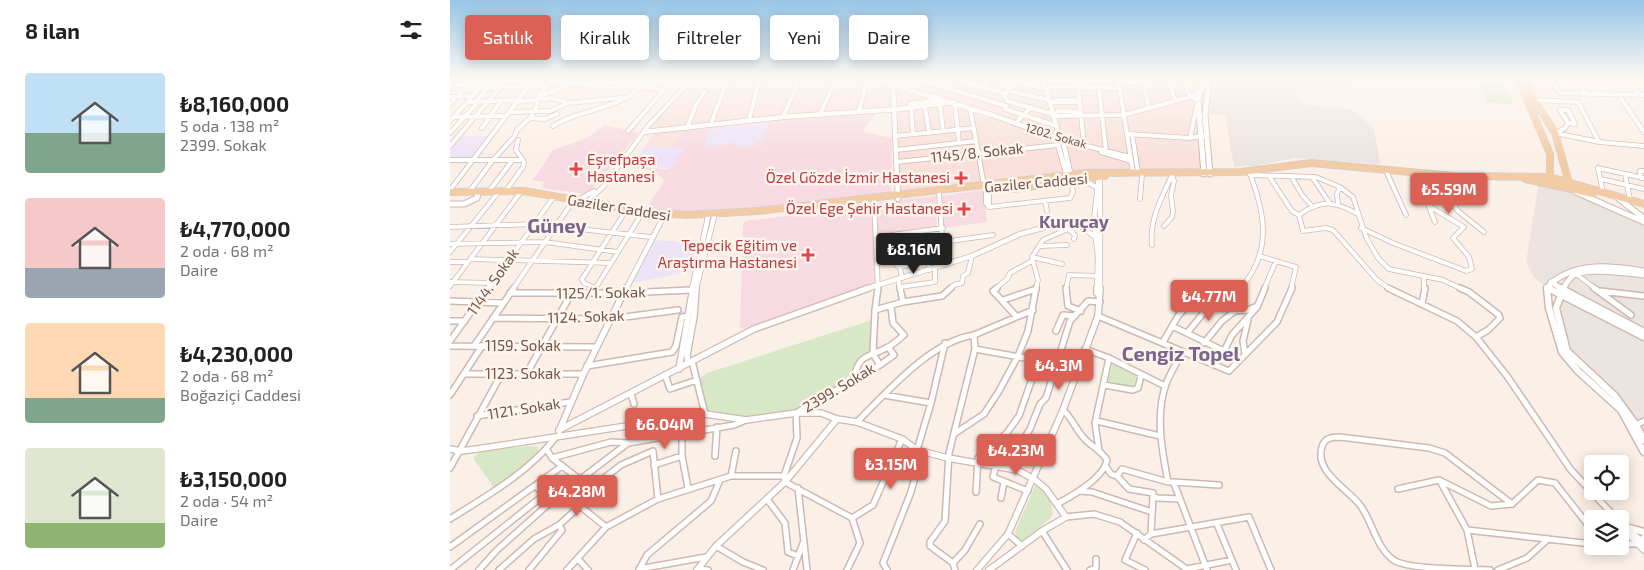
<!DOCTYPE html>
<html lang="tr">
<meta charset="utf-8">
<style>
body{margin:0;font-family:"Exo 2",sans-serif;background:#f6f6f6;color:#222;height:100vh;display:flex;flex-direction:column;font-size:19px;white-space:nowrap}
*{box-sizing:border-box;margin:0}
p{font-size:16px;color:#767676}
.icon{flex:none;width:28px;height:28px;fill:none;stroke:currentColor;stroke-width:2;stroke-linecap:round;stroke-linejoin:round}
.map{position:relative;flex:1;overflow:hidden}
.sheet{display:flex;flex-direction:column;background:#fff;width:450px}
.sheet>*{flex:none}
.guide{position:absolute;left:15px;top:15px;width:475px;height:45px;display:flex;gap:10px}
.controls{position:absolute;left:1134px;top:455px;display:grid;gap:10px}
.controls a{display:grid;place-items:center;width:45px;height:45px;border-radius:5px;background:#fff;box-shadow:0 2px 12px #0003;font-size:25px}
.price{position:absolute;translate:-50% -42px;padding:0 11px;border-radius:5px;background:#db6155;color:#fff;font-size:16px;line-height:32px;filter:drop-shadow(0 1px 2px #0008)}
.price::after{content:'';position:absolute;left:50%;top:30px;width:15px;height:11px;margin-left:-8px;background:inherit;clip-path:polygon(0 0,100% 0,50% 100%)}
.price.current{background:#222;color:#fff}
ul{padding:0;list-style:none}
li{display:flex;align-items:center;gap:15px;height:125px;padding:0 25px}
li span{display:grid;place-items:center;flex:none;width:140px;height:100px;border-radius:5px;color:#555}
li>.icon{margin-inline-start:auto}
span .icon{width:60px;height:60px;fill:#fffc;stroke-width:1}
li b{font-size:21px}
h2{display:flex;justify-content:space-between;align-items:center;height:60px;padding:0 25px;font-size:21px}
.pill{padding:0 18px;border-radius:5px;background:#fff;box-shadow:0 2px 12px #0003;font-size:18px;line-height:45px}
.pill.current{background:#db6155;color:#fff}
main{display:flex;flex:1;min-height:0}
.map>svg:first-child{display:block}
</style>
<main>
<section class="sheet">
<h2>8 ilan<svg class="icon" aria-label="filters" viewBox="0 0 24 24"><path d="M4 7h16M4 17h16"/><circle cx="9" cy="7" r="2"/><circle cx="15" cy="17" r="2"/></svg></h2>
<ul>
<li><span style="background:linear-gradient(#bfe0f5 60%,#7fa58c 0)"><svg class="icon" aria-label="home" viewBox="0 0 24 24"><path d="M3 11l9-7 9 7M6 9v11h12V9"/></svg></span><div><b>₺8,160,000</b><p>5 oda · 138 m²</p><p>2399. Sokak</p></div></li>
<li><span style="background:linear-gradient(#f6c9c9 70%,#9aa5b1 0)"><svg class="icon" aria-label="home" viewBox="0 0 24 24"><path d="M3 11l9-7 9 7M6 9v11h12V9"/></svg></span><div><b>₺4,770,000</b><p>2 oda · 68 m²</p><p>Daire</p></div></li>
<li><span style="background:linear-gradient(#ffd9b3 75%,#7fa58c 0)"><svg class="icon" aria-label="home" viewBox="0 0 24 24"><path d="M3 11l9-7 9 7M6 9v11h12V9"/></svg></span><div><b>₺4,230,000</b><p>2 oda · 68 m²</p><p>Boğaziçi Caddesi</p></div></li>
<li><span style="background:linear-gradient(#dfe7d0 75%,#8fb573 0)"><svg class="icon" aria-label="home" viewBox="0 0 24 24"><path d="M3 11l9-7 9 7M6 9v11h12V9"/></svg></span><div><b>₺3,150,000</b><p>2 oda · 54 m²</p><p>Daire</p></div></li>
</ul>
</section>
<div class="map">
<svg width="1194" height="570" viewBox="0 0 1194 570">
<rect width="100%" height="100%" fill="#fbf0e7"/>
<path fill="#fae0db" d="M241,78h512l-6,21 5,67 -6,3 -90,1 -206,23 -1,-29 -7,-26v-27l-208,20 -11,17 -27,-3 8,-12 -14,-1 4,-5 36,-35z"/>
<path fill="#ebe4e0" d="M763,78h140l5,9 -63,3 6,14 52,6 21,19 6,35 -85,-6 -40,8h-21l-9,-51 -16,-1z
M1089,182l27,7 72,32 6,-6v218l-8,-14 -20,-24 -44,-42 -10,-35 -1,-17 -27,-24 -8,-15z"/>
<path fill="#ede3f7" d="M318,123l-1,9 -4,9 -10,5 -18,1 1,-3 -33,2 6,-17z
M12,136h28l-17,20 -6,3h-17v-10z
M196,145l39,4 -14,19 -36,-2 1,-2h-4z
M204,240l44,3 -6,28 -61,12z"/>
<path fill="#f8dae2" d="M423,113h3l-14,19 30,6 -1,55 -130,15 -73,4 -43,-1 19,-30 -9,-10 -22,-3 2,-2 29,3 7,-1 13,-19 -11,-1 10,-17 26,-2 -5,17 32,-3v4l17,-1 4,-5h6l2,-8 2,-1 1,-9z
M154,125l35,8 -51,61 -46,-6 2,-6 -11,-2 20,-30 34,-12z
M533,190l4,32 -43,6 -3,-32z
M486,196l1,32 -59,7 -1,-33z
M422,203l3,83 -130,43 -5,-1 3,-104 3,-3 105,-13z"/>
<path fill="#d8e7c6" d="M1024,78l25,1 15,25 -27,-1z
M422,320l1,34 -17,12 -2,13 -58,34 -34,6 -57,-5 -8,-34 10,-7z
M663,363l24,10 -4,15 -25,-7z
M82,446l6,1 1,10 -44,32 -22,-31 8,-7z
M589,485c9,9 15,19 13,32l-26,22 -7,2 -4,-9 20,-46z"/>
<g fill="none" stroke-linecap="round" stroke-linejoin="round">
<g stroke="#ceb9b0" stroke-width="5.5">
<path id="minor-far1" d="M463,78l93,28
M500,78l56,16
M569,78l-15,17 3,6 45,13
M627,78l7,66
M627,78l31,1
M668,78l15,94
M692,78l7,30
M692,78h20
M718,78l7,22
M734,78l6,19
M1100,78l10,15 84,2
M1125,78l10,15
M1175,78l14,16
M566,81l30,8
M669,83h23
M98,84l28,-2
M482,84l7,-6
M0,85h17
M124,85l51,-3
M0,86l7,-8
M191,87l8,-9
M532,87l9,-9
M595,87l75,1
M649,88l7,64
M14,89l82,-3
M546,91l13,-13
M559,91l40,9
M1168,94l26,38
M89,96l50,-18
M0,97l22,-1
M740,97l8,3 -8,38
M628,100h-22l-5,2h27
M1084,100l44,2
M17,102l50,-2
M25,102l22,-24
M66,102l35,-4 18,5 60,-6
M1128,102l21,40
M505,103l4,40
M0,104l24,-26
M490,104l3,27
M475,106l4,27
M461,107l2,27
M520,108l14,77
M555,109l52,17
M1110,110h8l7,14 -7,-1z
M409,111l9,-33
M59,112l41,-1 16,-7
M629,112l-21,-1 -5,5 71,-1 66,-18 12,-7
M370,114l17,-36
M4,117l52,-1
M333,117l17,-39
M80,118l15,1 12,-5
M299,120l11,-42
M0,121l39,-43
M261,124l17,-46
M565,124l16,-17
M103,126c28,-18 60,-14 88,-39l23,3 9,-12
M32,128l19,-27
M237,128l9,-23 9,-14
M178,131l36,-41
M0,133l28,-31
M1105,133l44,9 45,4
M1106,133l9,-5 3,-5
M677,134l63,4 16,-3
M682,134l6,38
M445,136l79,-8
M610,139l70,18
M0,146l58,-68
M446,150l80,-9
M651,152l30,9
M0,160h73
M446,162l162,-17
M937,173l19,42
M1175,174l5,26
M800,175l66,2 24,10 13,10 13,40 12,21 11,11 54,11 19,9
M966,175l19,47
M819,176l23,35 7,4
M841,176l11,19 10,11
M862,177l17,25
M985,178l23,33 26,21
M1191,178l-1,-7h4
M1151,179l43,10
M536,188v15l3,4 81,-9 3,-6 -2,-10
M0,190l85,-112
M39,191l23,-30
M19,192l24,-32 21,-23 3,-7 13,-12 6,-9 1,-10 16,-21
M55,192l18,-25 1,-5 -8,-12 2,-10
M537,192l2,2v11
M489,193l5,72
M1153,193l-5,-25 46,10
M130,199l14,-8
M690,199l2,-24
M138,201l17,-16 43,-59 45,-48
M424,201l4,88
M595,201l2,10
M888,203l-1,-9 3,-7
M908,214c-24,-13 -36,-15 -59,1l4,16 23,-3 7,2 44,50 13,9
M714,226l8,-9 1,-6 -2,-16 3,-14 -2,-6
M0,227l84,-3 117,13
M911,228l32,15 73,28 6,-2 -3,-12 -16,-19 11,-11 -35,-21
M618,229l7,6 -1,4
M443,236l4,30 3,1 2,11
M427,237l66,-9
M493,242l50,-7
M0,244l95,-2 73,10
M702,245c-3,-25 10,-48 20,-70
M591,246l26,-1
M444,249l33,-4 2,25
M0,252l47,-58
M809,256l37,11 -5,22
M582,257l30,7
M20,259l141,4
M0,262h18
M450,267l29,-6
M1126,274l20,15
M974,277v12
M448,279l2,10
M1,282l40,1
M0,286l70,-93
M450,287l35,-5v-14
M146,288l-12,-5 -2,-4 43,-67
M38,289l65,-91
M63,289l60,-88
M145,289l46,-74
M500,289l4,-4 8,-2 1,-7 5,-3 4,-17
M545,289l12,-10 3,-6 22,-12
M586,289l2,-9 -6,-23 11,-17 25,-11 7,-8
M616,289l3,-14 31,1
M790,289c32,-36 26,-73 10,-115
M814,289l12,-28"/>
</g>
<g stroke="#ceb9b0" stroke-width="8">
<path id="minor" d="M450,288l3,14
M547,288l-4,3 23,25
M616,288l2,18 13,5
M938,288l69,33 19,16 31,39 64,94 46,49
M1010,288l9,4 30,23 1,3 -12,12 -12,7
M1144,288l37,27
M1150,291l44,5
M60,293h113l69,-3
M781,295v10l4,6 13,-1 7,-3
M553,300l33,-11
M0,301l53,2
M972,304l3,-16
M425,310l28,-8 39,-6 9,-8
M648,316l131,55 48,-49 15,-34
M43,318l117,1 68,-9
M0,321h15
M722,326l52,25 8,-16 25,-28 8,-19
M606,331l7,-16 12,1
M737,333l27,-33
M0,341l38,-53
M713,342l15,-26 24,-27c14,18 24,12 39,-1
M754,343l18,-22 13,-10
M0,346l146,1
M24,346l40,-58
M525,349l83,15
M635,349l24,9 56,28
M732,352c-5,11 -12,21 -16,32 -11,32 -4,66 2,98h5l4,9 30,79
M795,354l-2,-13 5,-21
M242,361l13,53
M430,365l14,-10 -6,-8
M137,366l85,-14 4,-6 6,-29 6,-1
M77,373l44,-79
M14,374h119
M215,375l5,14 27,-9
M404,379c4,-26 15,-21 34,-32 6,-3 11,-8 16,-12l-11,-12 -2,-16
M654,385l29,5 5,-2 3,-13
M181,394l3,10
M0,395l32,-49
M434,395l47,8
M27,416l93,-14
M647,421l63,15
M407,422c30,-30 74,-81 117,-87
M1186,425l8,-4
M232,433v23l6,32
M504,434l30,-20 15,-23 19,-35 10,-25 8,-43
M97,450l5,8 59,-16 17,1
M649,450l-4,-27 14,-65
M265,456l2,-29
M102,458l27,21
M204,465l28,-9
M546,465l-3,12 35,14
M556,467l24,-38 10,-25 6,-6 24,-77 18,-20 12,1
M656,467l5,7 6,2 5,-7 46,13
M0,468l52,-95
M281,476l5,-25
M667,476l12,13 24,4v3l4,2 23,1
M990,481l27,49 8,39
M723,482l46,3
M85,486l17,15
M348,488l9,82
M117,489l13,17 26,21
M948,489l41,-9 52,26 21,-2
M630,491l12,1 60,20
M526,492l2,-34 28,-24 13,-18 19,-54
M551,498l3,-16
M317,499l18,24 3,29 10,4
M126,500l45,-35 32,-14 5,48
M607,504c15,-8 47,-26 50,-44 -6,-10 -17,-14 -24,-23 -8,-9 -11,-19 -20,-27
M616,517l28,-3 26,8 68,48
M402,518l21,-13 29,-66
M0,519c38,-24 78,-46 106,-82
M1170,522l24,21
M767,524l19,46
M1170,526l18,18
M1017,530l125,14
M592,531l25,39
M687,533l-12,27 20,10
M558,534l14,12
M701,534l2,-38
M694,540l7,-6 98,-17 22,53
M1170,544h18
M266,546l27,16 20,8
M0,547l112,-81
M128,559l10,11
M503,563l12,-13 15,-26
M190,568l7,-13 64,-54 9,-21
M189,569l67,-12
M248,569l10,1
M737,569l45,-9
M0,570l95,-76
M29,570l18,-20 55,-49 76,-58 106,-18 12,-5
M49,570l35,-31 25,-14
M79,570l33,-40 -3,-5 21,-19
M117,570l39,-43 52,-28 73,-23h53
M343,570l10,-27
M397,570l13,-27 -8,-25 -67,-36 -1,-6 13,-38 -1,-25 84,-48 -7,-11 2,-44 3,-22
M437,570l-4,-7 28,-71 5,-19 1,-23 14,-47 14,-60
M505,570l-2,-7 -23,-17v-4l15,-21 4,-68 26,-104 -1,-14 59,-25
M640,570l6,-2v-9
M1040,570c-23,-1 -77,0 -95,-9 -19,-12 -22,-39 -35,-56 -12,-16 -46,-33 -38,-58 2,-9 10,-10 18,-10l89,11 16,5 67,51 26,-24 17,3 37,47
M1048,570l29,-12 21,-19"/>
</g>
<g stroke="#ceb9b0" stroke-width="6">
<path id="tertiary-far1" d="M419,78l123,37 68,24
M593,78l17,61 3,2 7,31 -1,4
M443,85l5,114
M460,104l31,-4
M194,132l139,-15 117,-8 52,-7
M610,139l-2,6 9,31
M650,175v114
M629,181l12,3 6,4
M575,186l36,-7
M625,221l20,16
M176,289l39,-75
M242,289l16,-72
M246,289l18,-72
M415,289l107,-33 48,-22 42,-11 32,-3
M647,289l1,-32 -4,-37 5,-45"/>
</g>
<g stroke="#ceb9b0" stroke-width="8">
<path id="tertiary" d="M647,293v-5
M238,363l-1,-8 7,-39 2,-28
M229,369l14,-81
M109,430l195,-101 115,-41
M109,431l25,-58 42,-85
M0,449l11,2 16,-2 228,-35 41,6 50,-7h25l16,6 20,3 45,17 15,11 31,8 69,12 17,9 12,10 20,28 -24,14 -53,39
M1191,540l-3,4 6,6
M247,570l19,-24 69,-64 52,-63
M527,570l31,-36 55,-124 35,-94 2,-28"/>
</g>
<g stroke="#d0b8ae" stroke-width="7">
<path id="secondary-far1" d="M754,78l-6,22 6,74
M759,78l-4,37 5,59
M1126,192l68,30
M1168,198l24,19
M0,204h14l13,-6 1,-6
M1101,282l11,7
M1100,284c27,-23 61,-18 94,-13
M1097,287v2
M1097,287l4,2
M1113,289c3,-5 7,-13 13,-15 14,-6 52,-1 68,1"/>
</g>
<g stroke="#d0b8ae" stroke-width="9">
<path id="secondary" d="M1097,288l2,20 13,44 16,19 43,39 23,42
M1098,288l96,49
M1110,288l84,44
M1114,288l-8,20 11,43 48,45 21,29 8,15
M1176,527l18,5
M1191,540l3,-2"/>
</g>
<g stroke="#d8cfcd" stroke-width="8">
<path id="primary" d="M1068,78l32,76v27
M1075,78l9,22 21,33 14,50
M1075,179l68,15
M540,188l24,1 91,-13
M0,192l74,-1 122,21 41,3 71,-4 328,-38 155,-1 70,-9 144,13 95,1 94,27"/>
</g>
<use href="#minor-far1" stroke="#fff" stroke-width="4"/>
<use href="#minor" stroke="#fff" stroke-width="5"/>
<use href="#tertiary-far1" stroke="#fff" stroke-width="4.5"/>
<use href="#tertiary" stroke="#fff" stroke-width="5.5"/>
<use href="#secondary-far1" stroke="#fff" stroke-width="5"/>
<use href="#secondary" stroke="#fff" stroke-width="6"/>
<use href="#primary" stroke="#f4cca4" stroke-width="6"/>
</g>
<linearGradient id="sky" x2="0" y2="1"><stop stop-color="#96c6e6"/><stop offset="0.5" stop-color="#fdf8f4"/><stop offset="1" stop-color="#fdf8f4" stop-opacity="0"/></linearGradient>
<rect width="1194" height="157" fill="url(#sky)"/>
<g fill="#e0444e" stroke="#fef5ed" stroke-width="2">
<path d="M123.5 161.5h5v5h5v5h-5v5h-5v-5h-5v-5h5z"/>
<path d="M508.5 170.5h5v5h5v5h-5v5h-5v-5h-5v-5h5z"/>
<path d="M511.5 201.5h5v5h5v5h-5v5h-5v-5h-5v-5h5z"/>
<path d="M355.5 247.5h5v5h5v5h-5v5h-5v-5h-5v-5h5z"/>
</g>
<g text-anchor="middle" stroke-width="5" stroke-linejoin="round" paint-order="stroke">
<g font-size="12" fill="#72554d" stroke="#fef5ed">
<text transform="translate(606 136) rotate(16)" y="4">1202. Sokak</text>
</g>
<g font-size="15" fill="#72554d" stroke="#fef5ed">
<text transform="translate(527 153) rotate(-6)" y="5">1145/8. Sokak</text>
<text transform="translate(586 183) rotate(-5)" y="5">Gaziler Caddesi</text>
<text transform="translate(169 208) rotate(9)" y="5">Gaziler Caddesi</text>
<text transform="translate(43 282) rotate(-55)" y="5">1144. Sokak</text>
<text transform="translate(151 293) rotate(-1)" y="5">1125/1. Sokak</text>
<text transform="translate(136 317) rotate(-2)" y="5">1124. Sokak</text>
<text x="73" y="351">1159. Sokak</text>
<text x="73" y="379">1123. Sokak</text>
<text transform="translate(389 388) rotate(-31)" y="5">2399. Sokak</text>
<text transform="translate(74 409) rotate(-9)" y="5">1121. Sokak</text>
</g>
<g font-size="15" fill="#be3a42" stroke="#fef5ed" text-anchor="end">
<text x="137" y="165" text-anchor="start">Eşrefpaşa<tspan x="137" dy="17">Hastanesi</tspan></text>
<text x="500" y="183">Özel Gözde İzmir Hastanesi</text>
<text x="503" y="214">Özel Ege Şehir Hastanesi</text>
<text x="347" y="251">Tepecik Eğitim ve<tspan x="347" dy="17">Araştırma Hastanesi</tspan></text>
</g>
<g font-size="18" font-weight="bold" fill="#7a658e" stroke="#fef5ed">
<text x="624" y="228">Kuruçay</text>
</g>
<g font-size="20" font-weight="bold" fill="#7a658e" stroke="#fef5ed">
<text x="107" y="233">Güney</text>
<text x="731" y="361">Cengiz Topel</text>
</g>
</g>
</svg>
<div class="controls">
<a><svg class="icon" aria-label="locate" viewBox="0 0 24 24"><circle cx="12" cy="12" r="6"/><path d="M12 2v4M12 18v4M2 12h4M18 12h4"/></svg></a>
<a><svg class="icon" aria-label="layers" viewBox="0 0 24 24"><path d="M12 4l9 5-9 5-9-5zM3 14l9 5 9-5"/></svg></a>
</div>
<b class="price" style="left:999px;top:215px">₺5.59M</b>
<b class="price current" style="left:464px;top:275px">₺8.16M</b>
<b class="price" style="left:759px;top:322px">₺4.77M</b>
<b class="price" style="left:609px;top:391px">₺4.3M</b>
<b class="price" style="left:215px;top:450px">₺6.04M</b>
<b class="price" style="left:566px;top:476px">₺4.23M</b>
<b class="price" style="left:441px;top:490px">₺3.15M</b>
<b class="price" style="left:127px;top:517px">₺4.28M</b>
<div class="guide">
<a class="pill current">Satılık</a>
<a class="pill">Kiralık</a>
<a class="pill">Filtreler</a>
<a class="pill">Yeni</a>
<a class="pill">Daire</a>
</div>
</div>
</main>
